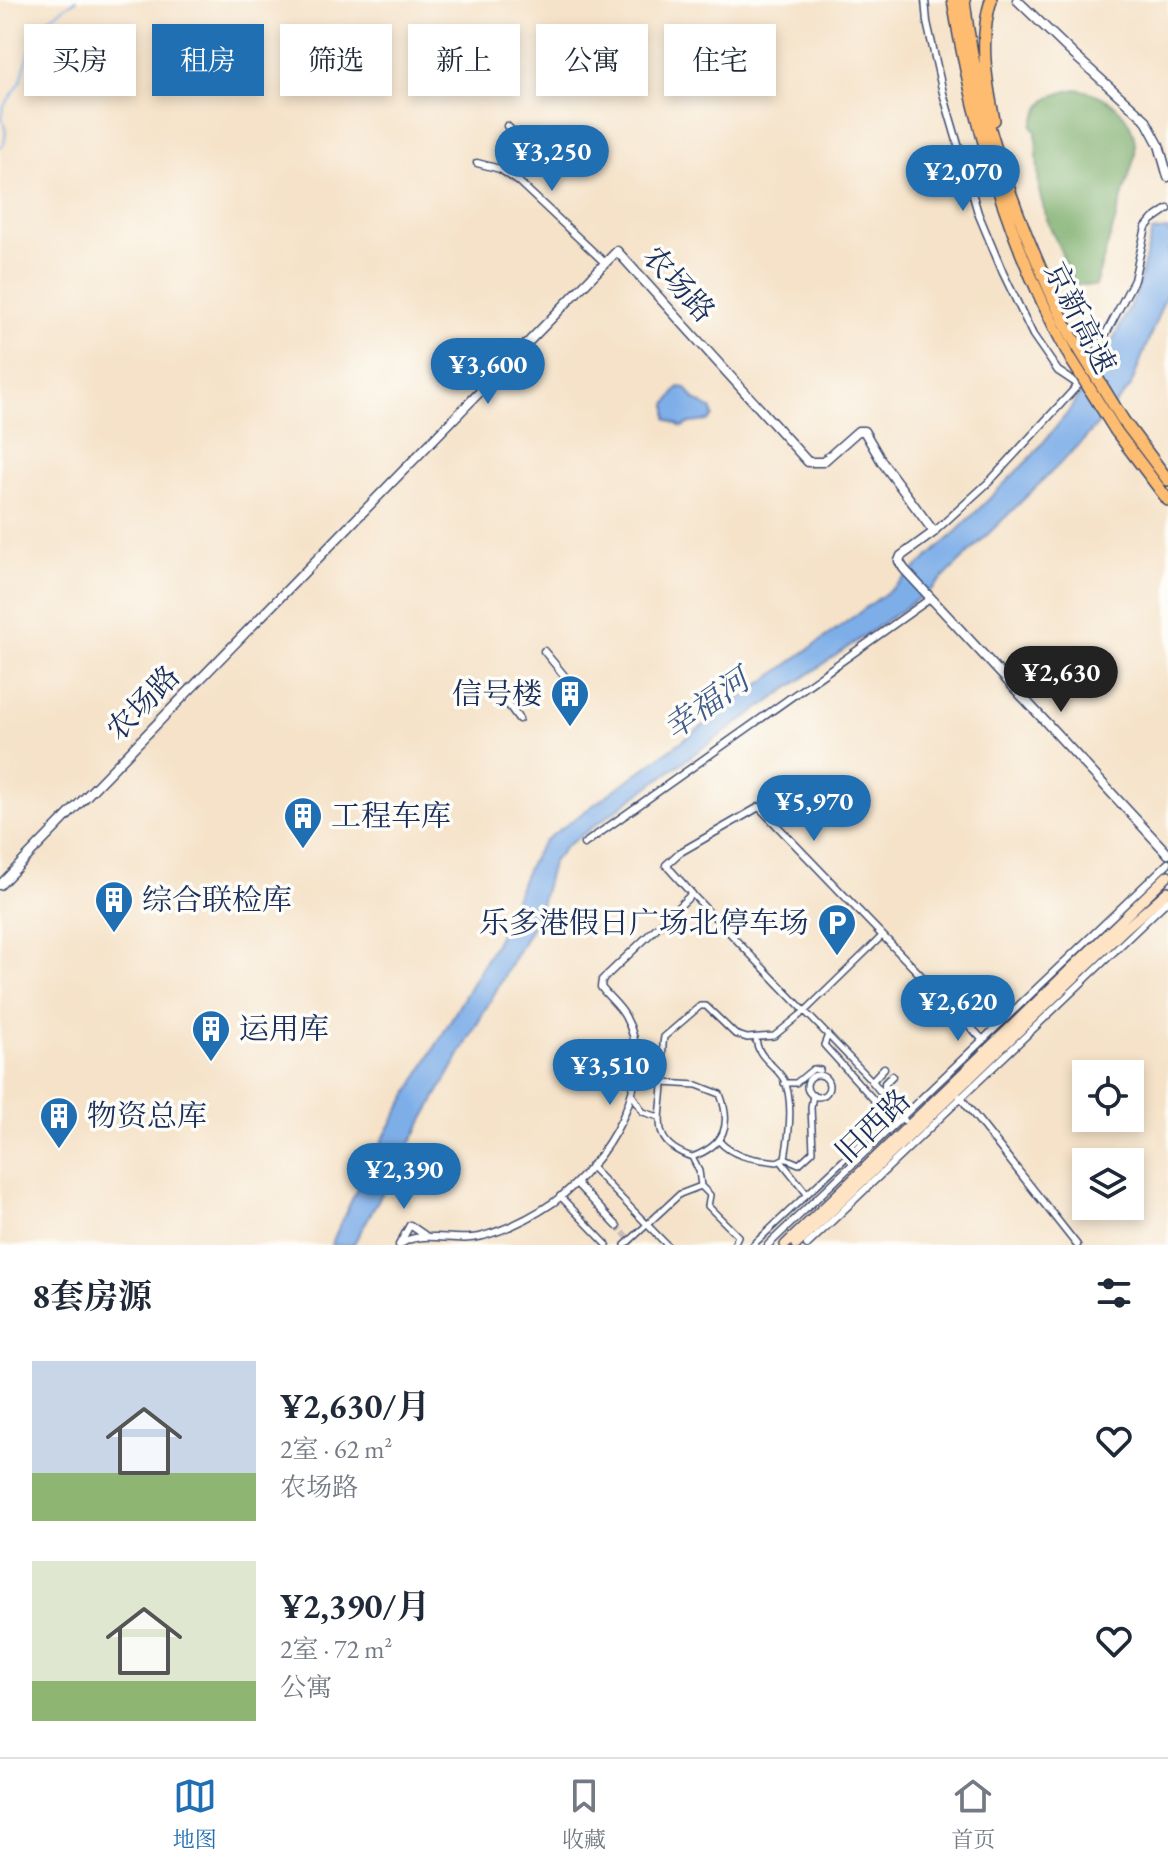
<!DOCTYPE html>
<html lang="zh">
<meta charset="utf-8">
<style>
body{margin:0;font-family:"EB Garamond","Noto Serif SC",serif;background:#f2f2f3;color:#1f2937;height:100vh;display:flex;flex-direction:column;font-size:30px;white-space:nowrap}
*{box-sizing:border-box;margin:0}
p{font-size:26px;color:#747a83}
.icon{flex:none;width:44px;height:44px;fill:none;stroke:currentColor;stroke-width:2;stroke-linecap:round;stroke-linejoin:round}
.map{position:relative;height:1245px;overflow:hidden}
.sheet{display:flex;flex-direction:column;background:#fff;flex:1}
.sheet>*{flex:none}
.banner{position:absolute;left:24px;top:24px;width:1120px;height:72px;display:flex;gap:16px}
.buttons{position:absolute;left:1072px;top:1060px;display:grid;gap:16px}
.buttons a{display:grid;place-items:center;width:72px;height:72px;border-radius:0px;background:#fff;box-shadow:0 4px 12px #0003;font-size:40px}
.price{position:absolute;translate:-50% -68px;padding:0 18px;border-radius:28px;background:#1f6fb2;color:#fff;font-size:26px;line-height:52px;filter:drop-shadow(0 2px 4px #0008)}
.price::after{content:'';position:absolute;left:50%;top:48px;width:24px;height:18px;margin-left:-12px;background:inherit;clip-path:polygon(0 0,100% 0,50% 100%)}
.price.current{background:#222;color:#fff}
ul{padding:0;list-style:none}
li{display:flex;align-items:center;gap:24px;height:200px;padding:0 32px}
li span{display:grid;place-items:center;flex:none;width:224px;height:160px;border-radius:0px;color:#555}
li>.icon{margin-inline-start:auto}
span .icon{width:96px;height:96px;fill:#fffc;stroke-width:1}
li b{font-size:34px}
h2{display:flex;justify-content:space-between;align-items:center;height:96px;padding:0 32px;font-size:34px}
.pill{padding:0 28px;border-radius:0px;background:#fff;box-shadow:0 4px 12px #0003;font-size:28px;line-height:72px}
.pill.current{background:#1f6fb2;color:#fff}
.tabs{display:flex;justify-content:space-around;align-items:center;height:112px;border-top:2px solid #e0e1e3;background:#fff;font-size:22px;color:#747a83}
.tabs a{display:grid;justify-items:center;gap:4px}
.tabs .current{color:#1f6fb2}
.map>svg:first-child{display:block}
</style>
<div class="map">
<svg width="1168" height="1245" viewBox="0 0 1168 1245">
<rect width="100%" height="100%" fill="#fdfcf7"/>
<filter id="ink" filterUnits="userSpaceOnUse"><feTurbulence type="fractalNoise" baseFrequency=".0125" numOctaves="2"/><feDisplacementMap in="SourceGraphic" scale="16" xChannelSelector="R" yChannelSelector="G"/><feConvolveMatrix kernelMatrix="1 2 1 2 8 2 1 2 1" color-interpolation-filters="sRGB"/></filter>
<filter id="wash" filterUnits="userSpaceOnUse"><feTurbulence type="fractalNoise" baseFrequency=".006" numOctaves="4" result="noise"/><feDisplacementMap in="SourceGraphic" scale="32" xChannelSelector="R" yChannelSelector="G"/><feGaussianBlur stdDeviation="1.8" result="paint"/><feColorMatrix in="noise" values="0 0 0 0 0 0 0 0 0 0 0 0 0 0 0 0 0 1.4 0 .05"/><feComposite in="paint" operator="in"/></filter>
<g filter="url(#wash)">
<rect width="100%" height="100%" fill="#f5e2c8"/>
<path fill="#78ab67" stroke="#4a6d62" stroke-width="2" d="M1077,89c35,6 61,30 58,67l-40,130 -20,-2 -28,-64 -8,-29 -3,-59 -4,-7c11,-27 16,-30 45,-36z"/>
<path fill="#7eaee8" stroke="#4c6ea3" stroke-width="2" d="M1168,230v60l-38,98 -51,57 -147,144 -227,157 -140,101 -13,16 -13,49 -9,18 -177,315h-22c45,-105 107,-200 163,-300 19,-33 27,-73 50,-104l349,-253 58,-51 81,-81 35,-42 42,-66 28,-56 15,-60z
M679,387l7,1 9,12 17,10 1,6 -4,5 -19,2 -8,4 -15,-8v-15z"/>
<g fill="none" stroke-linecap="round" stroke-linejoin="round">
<path stroke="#7eaee8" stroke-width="2" d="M0,147l4,-3 2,-12 -4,-15 2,-11 16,-23 15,-50 5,-9 36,-24"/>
</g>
</g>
<g filter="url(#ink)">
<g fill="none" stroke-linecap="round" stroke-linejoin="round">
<path stroke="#c9beb3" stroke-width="6" stroke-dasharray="6 3" stroke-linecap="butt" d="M617,1226l18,19"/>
<g stroke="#3c4a6e" stroke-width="8">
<path id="pedestrian" d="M692,894l180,187
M807 1086a11 11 0 1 1 22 0a11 11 0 1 1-22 0Z
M663,1083l34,2 23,9c12,31 5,51 -28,63
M784,1083h12l17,-14 7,1
M632,1094l11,18 16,5
M719,1141c15,17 37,18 58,21l8,-4c4,-22 9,-58 -1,-78 -9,-16 -27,-22 -28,-42
M785,1158l14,6 14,-13 -2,-44 2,-12
M781,1161l26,33
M590,1166l77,79
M701,1186l9,9 -2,11 30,30 -4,9
M560,1196l47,49
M625,1245l55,-51 21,-8 -2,-15 -7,-14c-44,-15 -30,-38 -29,-74 1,-15 -2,-31 1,-46l36,-31h6l29,28 12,4 27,-2 31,-25 77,-75
M753,1245l116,-109 17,-20 -3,-6 -59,-65 4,-10"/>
</g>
<g stroke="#3c4a6e" stroke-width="9">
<path id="minor" d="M925,0l2,22 16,71 35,120 25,60 30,62 25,36 21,14
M507,126l27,26 -1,6 -17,22
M477,163l23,6 19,13 85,80
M1089,366l45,-86 12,-53 6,-7 16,-11
M934,532l56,-51 90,-98
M544,651l23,28
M496,688l23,31
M584,844l347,-246
M884,1068l-12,13 32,39
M892,1076l-7,7v8l21,22
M960,1097l117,148
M576,1183l41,43
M399,1245l11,-20 16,11
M400,1245c18,-17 57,-1 83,-9 25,-7 49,-19 71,-34 51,-38 107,-122 71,-186 -6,-11 -17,-19 -24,-29l1,-7 90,-86 -26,-29 13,-12 80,-46 224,233
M768,1245l400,-382
M807,1245l361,-345"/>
</g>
<g stroke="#3c4a6e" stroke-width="11">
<path id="tertiary" d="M1017,0l57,55 71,64 14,26 9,32
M0,885l617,-634 191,211h15l35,-31h6l18,31 52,70 -33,24 -2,5 5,8 264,285"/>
</g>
<g stroke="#3c4a6e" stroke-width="12">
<path id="secondary" d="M785,1245l383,-370
M796,1245l330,-317 42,-37"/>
</g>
<g stroke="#3c4a6e" stroke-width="14">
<path id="motorway" d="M953,0c20,126 57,247 118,359
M964,0c10,90 37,176 72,258 13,30 25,61 42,89
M991,0c-12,39 -5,81 3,120
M1123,420l45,60
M1116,431l52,69"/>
</g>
<use href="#pedestrian" stroke="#fff" stroke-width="5"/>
<use href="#minor" stroke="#fff" stroke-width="6"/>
<use href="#tertiary" stroke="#fff" stroke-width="8"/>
<use href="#secondary" stroke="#fee4c5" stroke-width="9"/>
<use href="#motorway" stroke="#fdbc6f" stroke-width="11"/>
<g stroke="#3c4a6e" stroke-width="14" stroke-linecap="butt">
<path id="motorway-bridge" d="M1078,347l45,73
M1071,359l45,72"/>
</g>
<use href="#motorway-bridge" stroke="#fdbc6f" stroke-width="11"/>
</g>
</g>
<defs>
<g id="building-pin" transform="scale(2)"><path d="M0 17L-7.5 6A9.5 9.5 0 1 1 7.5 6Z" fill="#1f6fb2" stroke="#fdfcf7"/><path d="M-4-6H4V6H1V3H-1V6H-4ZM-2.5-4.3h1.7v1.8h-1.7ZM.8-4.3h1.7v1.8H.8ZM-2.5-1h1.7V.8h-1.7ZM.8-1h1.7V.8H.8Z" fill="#fff"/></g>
<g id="parking-pin" transform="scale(2)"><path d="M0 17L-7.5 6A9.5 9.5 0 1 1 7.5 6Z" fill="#1f6fb2" stroke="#fdfcf7"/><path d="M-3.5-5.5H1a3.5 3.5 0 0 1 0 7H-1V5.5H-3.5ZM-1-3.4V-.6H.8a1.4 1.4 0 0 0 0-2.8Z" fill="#fff"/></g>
</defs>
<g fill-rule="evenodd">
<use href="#building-pin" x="570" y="694"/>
<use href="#building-pin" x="303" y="816"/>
<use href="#building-pin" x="114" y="900"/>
<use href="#parking-pin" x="837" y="923"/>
<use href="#building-pin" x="211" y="1029"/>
<use href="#building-pin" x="59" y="1116"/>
</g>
<g text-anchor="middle" stroke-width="7" stroke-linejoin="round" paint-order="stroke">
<g font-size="30" fill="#1b2f5e" stroke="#fdfcf7">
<text transform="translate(679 284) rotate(48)" y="10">农场路</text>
<text transform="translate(1080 318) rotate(63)" y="10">京新高速</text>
<text transform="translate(143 703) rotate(-46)" y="10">农场路</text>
<text transform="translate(873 1126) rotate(-44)" y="10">旧西路</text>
</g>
<g font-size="30" fill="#1b2f5e" stroke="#fdfcf7" text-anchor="start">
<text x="542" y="704" text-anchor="end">信号楼</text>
<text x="331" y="826">工程车库</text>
<text x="142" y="910">综合联检库</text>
<text x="809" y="933" text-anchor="end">乐多港假日广场北停车场</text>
<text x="239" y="1039">运用库</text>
<text x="87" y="1126">物资总库</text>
</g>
<g font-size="32" font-style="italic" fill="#3e5b8e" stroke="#fdfcf7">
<text transform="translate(706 704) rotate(-35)" y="11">幸福河</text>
</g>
</g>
</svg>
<div class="buttons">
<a><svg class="icon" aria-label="locate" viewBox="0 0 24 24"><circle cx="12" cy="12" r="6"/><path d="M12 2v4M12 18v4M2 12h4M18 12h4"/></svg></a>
<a><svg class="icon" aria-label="layers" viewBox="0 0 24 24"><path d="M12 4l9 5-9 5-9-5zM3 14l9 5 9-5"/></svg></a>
</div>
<b class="price" style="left:552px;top:193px">¥3,250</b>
<b class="price" style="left:963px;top:213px">¥2,070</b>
<b class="price" style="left:488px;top:406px">¥3,600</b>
<b class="price current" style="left:1061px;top:714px">¥2,630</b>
<b class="price" style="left:814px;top:843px">¥5,970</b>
<b class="price" style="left:958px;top:1043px">¥2,620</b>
<b class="price" style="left:610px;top:1107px">¥3,510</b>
<b class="price" style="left:404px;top:1211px">¥2,390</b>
<div class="banner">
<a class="pill">买房</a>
<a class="pill current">租房</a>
<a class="pill">筛选</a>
<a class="pill">新上</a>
<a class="pill">公寓</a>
<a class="pill">住宅</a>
</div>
</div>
<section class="sheet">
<h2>8套房源<svg class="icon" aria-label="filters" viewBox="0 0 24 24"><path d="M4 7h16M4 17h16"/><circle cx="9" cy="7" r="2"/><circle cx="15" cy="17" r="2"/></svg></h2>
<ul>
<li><span style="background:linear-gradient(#c9d6e8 70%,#8fb573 0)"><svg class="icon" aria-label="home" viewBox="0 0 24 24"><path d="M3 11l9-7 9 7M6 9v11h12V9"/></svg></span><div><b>¥2,630/月</b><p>2室 · 62 m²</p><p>农场路</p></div><svg class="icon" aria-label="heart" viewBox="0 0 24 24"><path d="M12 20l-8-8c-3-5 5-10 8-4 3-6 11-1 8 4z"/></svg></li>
<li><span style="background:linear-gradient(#dfe7d0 75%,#8fb573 0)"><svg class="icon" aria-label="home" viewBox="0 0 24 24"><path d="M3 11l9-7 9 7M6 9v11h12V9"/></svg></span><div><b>¥2,390/月</b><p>2室 · 72 m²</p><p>公寓</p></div><svg class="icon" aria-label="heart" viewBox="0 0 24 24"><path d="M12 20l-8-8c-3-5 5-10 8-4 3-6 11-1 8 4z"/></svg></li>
</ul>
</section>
<nav class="tabs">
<a class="current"><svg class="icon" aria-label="map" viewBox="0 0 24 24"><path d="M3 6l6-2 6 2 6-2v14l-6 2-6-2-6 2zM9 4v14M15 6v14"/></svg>地图</a>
<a><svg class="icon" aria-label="saved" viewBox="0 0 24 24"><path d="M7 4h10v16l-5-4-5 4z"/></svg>收藏</a>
<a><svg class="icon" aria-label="home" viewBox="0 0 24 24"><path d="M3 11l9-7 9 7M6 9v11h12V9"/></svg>首页</a>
</nav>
